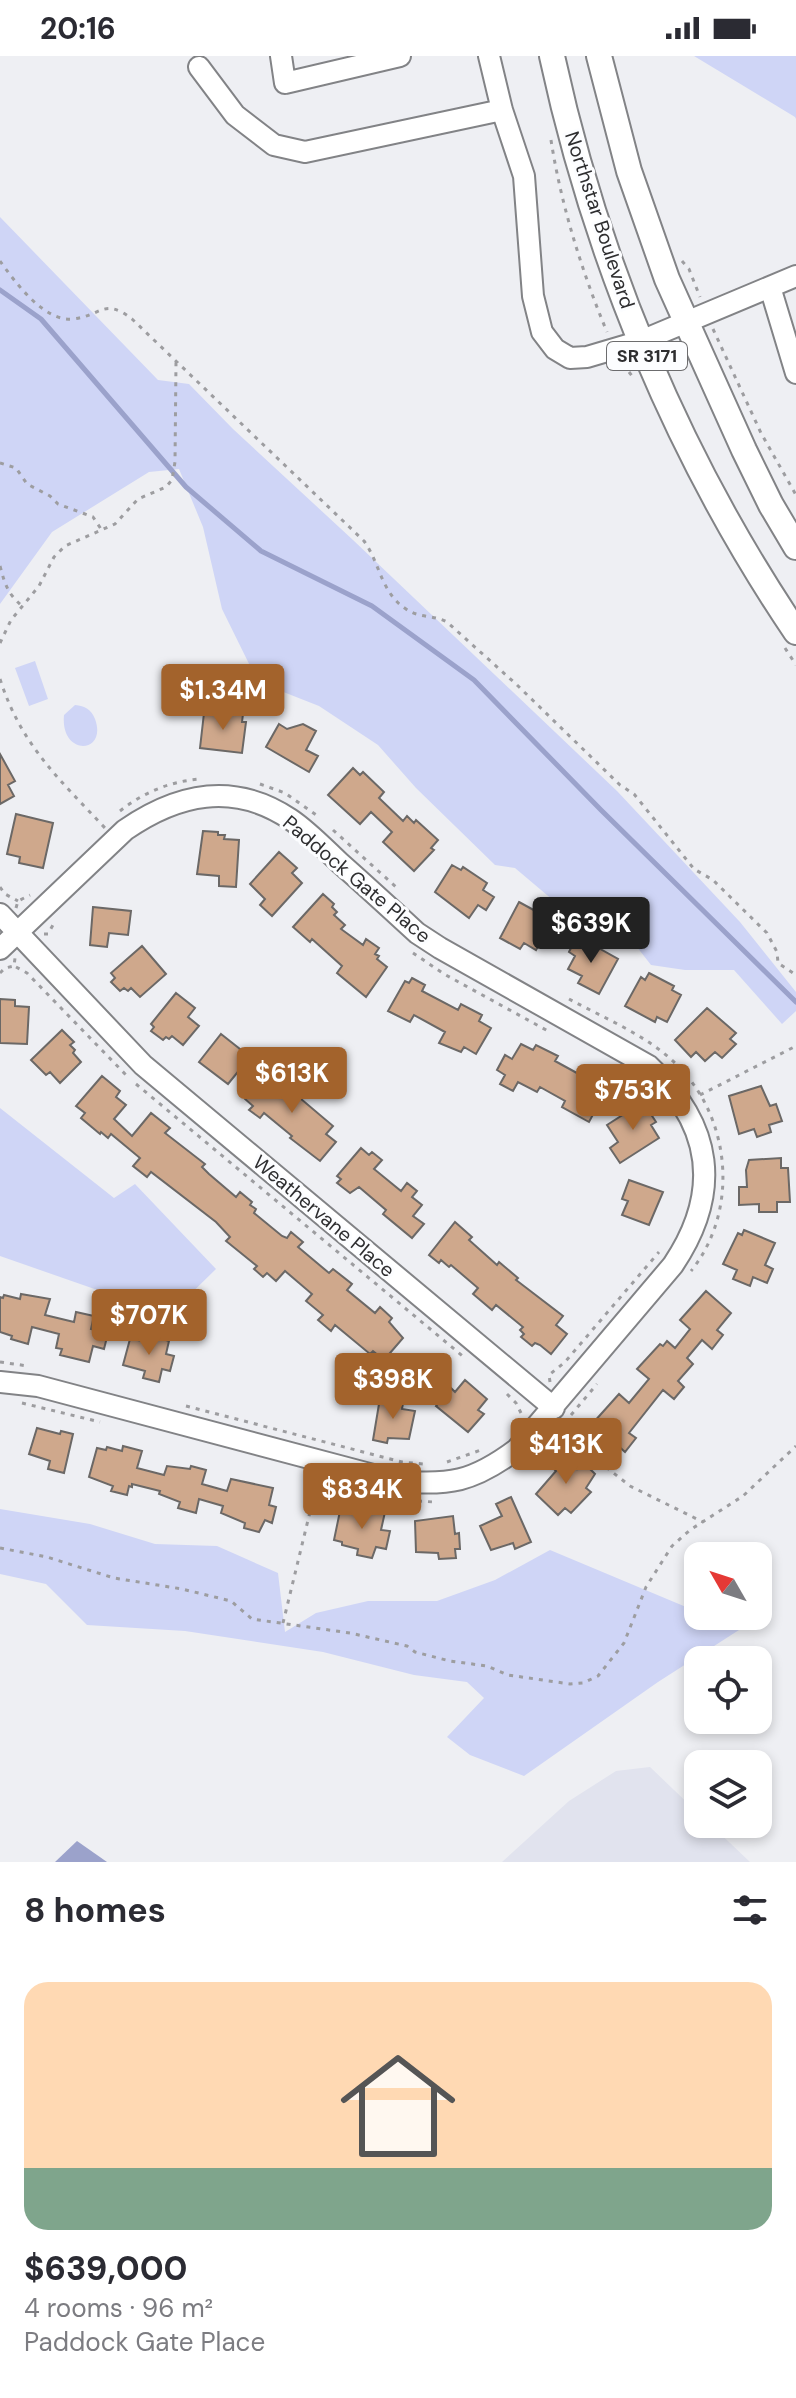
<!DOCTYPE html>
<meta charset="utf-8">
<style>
body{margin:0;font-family:"DM Sans",sans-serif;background:#f7f7f7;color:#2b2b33;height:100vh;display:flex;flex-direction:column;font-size:30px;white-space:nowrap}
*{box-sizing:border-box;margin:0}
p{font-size:26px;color:#7c7c81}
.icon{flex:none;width:44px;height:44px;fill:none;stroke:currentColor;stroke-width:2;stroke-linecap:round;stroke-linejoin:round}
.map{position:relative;height:1806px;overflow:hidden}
.details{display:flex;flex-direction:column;background:#fff;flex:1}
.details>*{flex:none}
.needle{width:52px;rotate:309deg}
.fabs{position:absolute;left:684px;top:1486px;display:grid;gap:16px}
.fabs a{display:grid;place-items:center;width:88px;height:88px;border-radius:16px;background:#fff;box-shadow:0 4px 12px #0003;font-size:40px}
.price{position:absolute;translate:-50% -68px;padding:0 18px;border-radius:8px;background:#a3632c;color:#fff;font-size:26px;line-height:52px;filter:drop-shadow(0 2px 4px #0008)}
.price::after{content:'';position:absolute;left:50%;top:48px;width:24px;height:18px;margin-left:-12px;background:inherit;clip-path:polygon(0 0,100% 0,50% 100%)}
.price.current{background:#222;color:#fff}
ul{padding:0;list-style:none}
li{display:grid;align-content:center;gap:16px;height:424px;padding:0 24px}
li+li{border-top:2px solid #e1e1e2}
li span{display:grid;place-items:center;height:248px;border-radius:24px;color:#555}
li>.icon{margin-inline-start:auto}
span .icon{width:144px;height:144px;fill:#fffc;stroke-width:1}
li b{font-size:34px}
h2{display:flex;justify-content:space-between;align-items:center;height:96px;padding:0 24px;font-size:34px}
.status{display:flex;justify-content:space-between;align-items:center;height:56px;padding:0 40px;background:#fff;direction:ltr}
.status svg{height:22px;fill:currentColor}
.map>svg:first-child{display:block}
</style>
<div class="status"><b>20:16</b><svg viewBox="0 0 49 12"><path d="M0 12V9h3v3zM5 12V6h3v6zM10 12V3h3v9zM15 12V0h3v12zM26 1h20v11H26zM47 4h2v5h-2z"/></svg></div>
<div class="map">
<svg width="796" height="1806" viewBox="0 0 796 1806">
<rect width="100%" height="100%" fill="#eeeff3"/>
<path fill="#e1e3ee" d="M650,1711l48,46v11h12l40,38h-248l67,-61 47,-30z"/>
<path fill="#cfd5f6" d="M694,0h102v63l-1,-2z
M0,161l158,163 31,4 44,45 120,111 264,251 123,131 56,70v19l-14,13 -48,-54h-49l-34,-5 -25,-32 -35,-21 -18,5 -58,-49 -20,-3 -79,-77 -38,-43 -59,-39 -61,-24 -36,-73 -19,-82 -24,-58 -30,3 -97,60 -52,72z
M35,605l13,38 -19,7 -14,-38z
M75,649c10,1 16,4 20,14 13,35 -35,38 -31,-4z
M0,1052l114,90 21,-14 81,85 -47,46 -169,-59z
M0,1453l90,15 65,20 62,2 61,27 7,59 31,-19 52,-12h69l58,-21 55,-30 148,62v4h8l33,14 -81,52 -134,94 -54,-21 -23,-18 37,-39 -17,-16 -53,-7 -91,-23 -138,-21 -98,-6 -41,-41 -46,-10z"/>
<path fill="#9ba2cb" d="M77,1785l30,21h-52z"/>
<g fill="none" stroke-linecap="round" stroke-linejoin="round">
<path stroke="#9ba2cb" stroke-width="5" d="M0,234l41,29 145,168 75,64 111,55 102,74 127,130 195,192"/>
</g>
<path fill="#cfa88c" stroke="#6b6866" stroke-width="2" d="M213,654l30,4 -1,8h4l-4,31 -42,-5 4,-35 9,1z
M279,668l8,5 16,-5 13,7 -10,19 12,6 -9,16 -43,-25z
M0,698l15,27 -7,4 6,11 -14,8z
M353,712l7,7 3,-3 21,20 -5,6 24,23 4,-5 7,7 2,-3 22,20 -7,8 3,2 -20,21 -31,-29 9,-10 -21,-20 -11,12 -32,-29z
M16,758l37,9 -10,45 -24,-5 1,-6 -13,-3z
M203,775l15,1v3h7l-1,4 15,1 -3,47 -17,-1v-10l-22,-2z
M279,796l18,16 -5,5 10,10 -30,33 -12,-11 5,-6 -15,-15z
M452,809l9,5 2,-3 24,16 -4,7 11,7 -8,13 -8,-5 -9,13 -34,-26z
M323,838l11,10 -2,3 5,5 -3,3 11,10 -4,4 22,16 3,-6 13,9 -4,6 4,2 -2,3 10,8 -21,30 -29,-24 5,-7 -30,-27 -2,3 -17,-15z
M519,846l33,18 -16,30 -12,-7 -4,6 -20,-11z
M93,851l38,4 -3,24 -19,-2 -2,14 -17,-2z
M577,880l41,23 -19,35 -21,-11 4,-7 -14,-7 7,-13 -6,-4z
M142,890l24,28 -26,23 -9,-9 -3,3 -4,-3 -4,3 -9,-9 4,-4 -4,-5z
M649,917l25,13 -2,4 9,5 -14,27 -10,-5 -2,5 -30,-16 16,-29 4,3z
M412,922l13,7 -3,6 36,19 3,-6 21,11 -3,6 12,7 -15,26 -12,-7 -3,5 -22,-9 6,-11 -31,-17 -4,7 -22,-11 17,-30 4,2z
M176,937l19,15 -7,9 11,9 -16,19 -11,-9 -3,3 -3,-2 -3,3 -12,-9 3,-4 -3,-3z
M0,943l15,1v6l14,1 -2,37 -27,-1z
M707,952l29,25 -6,6 6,5 -14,14 -7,-6 -10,9 -9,-9 -5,5 -16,-17z
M62,974l12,12 -4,3 5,5 -2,3 8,9 -21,21 -10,-11 -4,3 -15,-15z
M221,978l29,23 -22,27 -29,-22z
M521,988l12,6 3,-5 22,11 -3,5 31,17 2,-4 6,4 2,-3 14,8 -21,39 -27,-15 3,-6 -25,-14 -3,5 -19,-10 -5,9 -13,-7 5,-9 -8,-5 8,-15 7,4z
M268,1015l65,55 -7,8 10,8 -16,19 -30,-23 2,-2 -28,-23 -4,5 -11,-8 4,-4 -8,-7z
M102,1020l18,15 -4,6 10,8 -12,14 18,17 19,-23 19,15 -5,5 40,31 -3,3 7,7 27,23 4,-5 12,10 -2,3 6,4 -2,4 28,23 5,2 4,-6 12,10 -5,5 31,26 4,-4 19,15 -5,6 28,23 5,-6 12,11 -3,4 14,16 -19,22 -11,-9 -3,3 -35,-29 -4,6 -13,-11 5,-5 -17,-14 6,-7 -27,-23 -9,10 -9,-8 -4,4 -9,-8 3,-3 -31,-25 4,-4 -14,-15 -65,-50 -4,5 -14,-11 7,-8 -29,-24 -3,4 -7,-6 -1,2 -19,-16 4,-5 -9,-7z
M761,1030l9,20 6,-2 6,17 -13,4 2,7 -14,5 -3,-8 -15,5 -10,-38z
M643,1046l13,20 -5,3 8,13 -39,25 -10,-15 8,-6 -11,-17z
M361,1092l8,7 3,-3 10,8 -8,9 27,22 6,-8 10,8 -5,6 10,8 -9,11 11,8 -12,14 -29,-24 3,-4 -27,-23 -9,6 -13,-10 4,-4 -4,-3z
M781,1102v10h7l2,34h-13v10h-18v-8l-20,1v-18h8l-1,-17 3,-10z
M629,1124l34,12 -14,33 -27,-10 6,-14 -6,-2z
M455,1166l17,15 -3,3 28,25 2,-3 19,16 -2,2 47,36 -7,9 11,9 -16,20 -11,-9 -5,-2 -3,3 -11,-9 3,-3 -4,-4 3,-3 -27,-22 -4,5 -19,-16 5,-6 -27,-23 -2,2 -8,-7 -2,3 -10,-8z
M744,1174l31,13 -10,22 8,4 -6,14 -14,-6 -3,9 -17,-7 4,-9 -14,-6 15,-31 4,2z
M706,1235l25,22 -14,17 6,5 -11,14 -10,-9 -15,18 6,6 -15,17 6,6 -10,12 -11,-9 -34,43 7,5 -11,14 -10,-9 -4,4 -12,-10 5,-5 -11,-9 26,-29 10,9 20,-24 -12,-10 23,-25 3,2 4,-5 8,7 15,-19 -10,-9z
M21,1238l29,5 -5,16 29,7 2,-10 18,4 -3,13 17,4 -4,16 -11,-3 -4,16 -29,-7 2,-6 -6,-1 3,-14 -27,-7 -4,17 -17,-5 1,-3 -12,-4v-35l3,1 1,-3 16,4z
M153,1280l16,5 -3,13 8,2 -4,15 -8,-2 -3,13 -16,-4 2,-7 -22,-6 7,-26 21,3z
M465,1324l22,19 -9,11 6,4 -16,18 -32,-26 15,-18 4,4z
M380,1342l23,5 -1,6 13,2 -6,28 -21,-1 -1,5 -14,-3z
M37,1372l23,6 1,-3 12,3 -9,39 -16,-4 2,-8 -21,-7z
M123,1390l19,5 -5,17 27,7 3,-9 23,3 1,-3 15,4 -4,14 25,7 4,-12 42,9 -4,17 7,2 -4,16 -7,-3 -6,12 -15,-4 1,-5 -24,-10 2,-7 -24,-7 -3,14 -18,-5 2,-6 -21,-8 1,-3 -28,-7v3l-3,-1 -2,9 -16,-4 2,-5 -24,-9 8,-29 9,2 1,-3 15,4z
M562,1398l15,15 6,-7 12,12 -9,14 5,4 -20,21 -6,-5 -7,7 -22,-21 20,-23 -5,-5z
M511,1441l20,45 -16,7 -2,-6 -22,7 -11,-24 22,-10 -6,-12z
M367,1452l18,4 -4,18 9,1 -4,18 -10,-2 -4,11 -15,-3 1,-6 -16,-4v-3l-8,-2 6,-29 26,2z
M453,1460l2,18 4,-1 1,16h-5l1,9 -17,1 -1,-6 -22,-1 -1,-31z"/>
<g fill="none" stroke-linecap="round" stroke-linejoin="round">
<g stroke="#828386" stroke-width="24">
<path id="minor" d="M281,0l4,27 115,-27
M489,0l13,54 22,66 9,120 9,36 13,17 15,9 17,-1 54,-16 155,-65
M199,11l36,48 39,30 31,7 197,-42
M770,231l26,86
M0,858l143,151 411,343
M0,893l125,-119c52,-36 108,-49 165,-11 18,12 34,29 50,44 26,23 51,46 77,70l23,15 209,118c64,59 73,126 24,199l-156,184c-44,33 -68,37 -121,32l-358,-95 -38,-4"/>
</g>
<g stroke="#828386" stroke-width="28">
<path id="major" d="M552,0c44,204 127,403 244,576
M599,0l30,115 38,108 77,171 27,55 25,42"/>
</g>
<path stroke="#9d9da0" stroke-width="3" stroke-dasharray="4 6" stroke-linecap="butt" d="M551,84c10,65 31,132 56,192
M0,205c15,21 44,61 73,58 28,-3 31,-22 59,0l232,222c16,22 17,52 42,68 12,9 28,6 41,13l69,62 104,101 14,9 60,75 19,11 54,53 10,19 1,11 18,12
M682,205l7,8 11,28
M713,273l48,104 35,62
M623,308l12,16
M0,407l16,5 11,16 23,12 8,8 35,13 8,12
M0,510c5,18 7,27 22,40
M0,587l11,-23 28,-34 15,-29 11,-11 50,-22 23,-25 28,-12 6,-7 3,-18 1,-100
M785,592l11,17
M0,623c21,66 59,100 105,149
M260,728l25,9 34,24
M120,755c24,-19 51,-30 81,-32
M333,774l63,57
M0,831l5,7 13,7
M16,852l2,-7 12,-6
M44,878h4l6,-11
M413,897l31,21 104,57
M16,911l11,6 100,103
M0,917l5,-5 9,-2 1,-8
M569,943c35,19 77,36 106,64 56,53 65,147 16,208
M136,1028l329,274
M700,1039l96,-49
M0,1306l28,4
M550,1326l-1,-7 16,-13 94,-110
M507,1338l9,9 5,10
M22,1347l78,19
M186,1350l216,56 22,2
M571,1359l26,-31
M559,1374l71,56 73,36
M537,1399l26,-31
M447,1406l34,-12
M418,1445l16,1
M0,1492l47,9 67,21 68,11 49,12 21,18 98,14 57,13 8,6 35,9 37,5 21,9 62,9 13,-1 15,-7 26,-33 22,-56 26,-41 18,-16 53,-34 53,-50
M283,1567l35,-144"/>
<use href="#minor" stroke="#fff" stroke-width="20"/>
<use href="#major" stroke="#fff" stroke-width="24"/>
</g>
<g text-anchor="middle" stroke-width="6" stroke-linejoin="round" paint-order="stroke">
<rect fill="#fcfdff" stroke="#6c6c6e" stroke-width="2" x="607" y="286" width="80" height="28" rx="6"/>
<g font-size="18" font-weight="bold" fill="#2e2e30">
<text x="647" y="306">SR 3171</text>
</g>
<g font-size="20" fill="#2e2e30" stroke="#fcfdff">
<text transform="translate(600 164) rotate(72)" y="7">Northstar Boulevard</text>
<text transform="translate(357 823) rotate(40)" y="7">Paddock Gate Place</text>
<text transform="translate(324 1160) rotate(40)" y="7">Weathervane Place</text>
</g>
</g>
</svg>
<div class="fabs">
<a><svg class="needle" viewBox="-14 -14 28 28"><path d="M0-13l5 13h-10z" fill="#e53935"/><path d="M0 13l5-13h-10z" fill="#7c7c81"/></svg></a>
<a><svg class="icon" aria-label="locate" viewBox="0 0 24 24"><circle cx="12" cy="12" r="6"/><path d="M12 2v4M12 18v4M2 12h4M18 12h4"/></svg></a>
<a><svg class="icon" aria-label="layers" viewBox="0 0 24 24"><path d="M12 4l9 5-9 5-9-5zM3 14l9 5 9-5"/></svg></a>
</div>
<b class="price" style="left:223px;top:676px">$1.34M</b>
<b class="price current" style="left:591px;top:909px">$639K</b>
<b class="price" style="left:292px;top:1059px">$613K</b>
<b class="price" style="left:633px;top:1076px">$753K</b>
<b class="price" style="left:149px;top:1301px">$707K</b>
<b class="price" style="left:393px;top:1365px">$398K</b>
<b class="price" style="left:566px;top:1430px">$413K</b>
<b class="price" style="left:362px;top:1475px">$834K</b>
</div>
<section class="details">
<h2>8 homes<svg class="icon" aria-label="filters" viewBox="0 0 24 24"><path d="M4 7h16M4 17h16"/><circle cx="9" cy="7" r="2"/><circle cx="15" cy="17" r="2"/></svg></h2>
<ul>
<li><span style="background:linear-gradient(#ffd9b3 75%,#7fa58c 0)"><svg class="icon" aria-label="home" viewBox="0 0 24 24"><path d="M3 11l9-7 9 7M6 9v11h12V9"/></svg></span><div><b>$639,000</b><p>4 rooms · 96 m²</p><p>Paddock Gate Place</p></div></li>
</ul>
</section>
